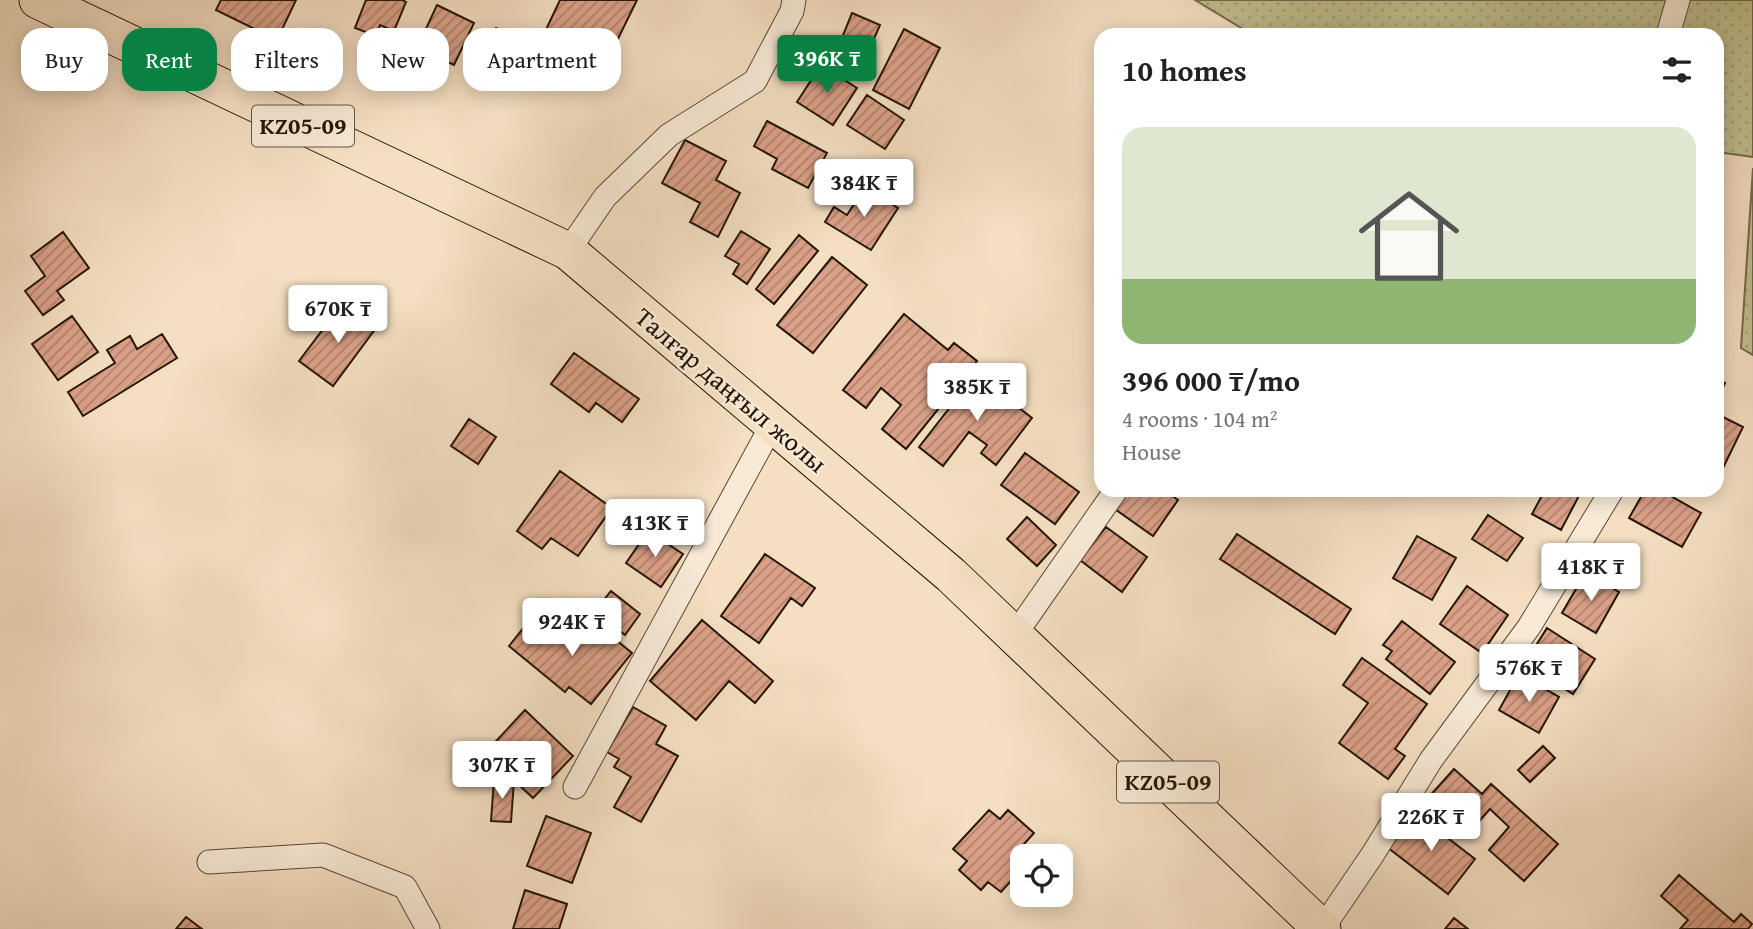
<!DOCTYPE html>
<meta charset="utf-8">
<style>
body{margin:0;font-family:"Gentium Book Plus",serif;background:#f6f6f6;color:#222;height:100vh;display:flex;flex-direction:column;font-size:26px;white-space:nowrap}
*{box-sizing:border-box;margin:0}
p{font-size:23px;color:#767676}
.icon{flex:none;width:38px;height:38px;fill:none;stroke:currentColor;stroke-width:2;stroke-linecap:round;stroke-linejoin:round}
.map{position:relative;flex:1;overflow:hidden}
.panel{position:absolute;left:1094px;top:28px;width:630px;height:469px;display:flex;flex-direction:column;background:#fff;border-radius:21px;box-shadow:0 4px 18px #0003}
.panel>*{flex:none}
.banner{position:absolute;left:21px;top:28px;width:665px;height:63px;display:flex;gap:14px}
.fabs{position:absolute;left:1010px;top:844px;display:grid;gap:14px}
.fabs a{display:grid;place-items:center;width:63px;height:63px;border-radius:14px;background:#fff;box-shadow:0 4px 18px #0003;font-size:35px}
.price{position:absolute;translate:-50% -60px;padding:0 16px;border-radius:7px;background:#fff;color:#222;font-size:23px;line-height:46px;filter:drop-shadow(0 2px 4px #0008)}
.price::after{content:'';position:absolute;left:50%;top:42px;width:21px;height:16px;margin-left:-10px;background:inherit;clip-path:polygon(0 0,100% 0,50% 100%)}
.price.active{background:#0b8043;color:#fff}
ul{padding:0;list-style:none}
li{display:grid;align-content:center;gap:14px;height:371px;padding:0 28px}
li span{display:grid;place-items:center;height:217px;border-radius:21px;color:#555}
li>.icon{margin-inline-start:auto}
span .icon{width:126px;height:126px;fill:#fffc;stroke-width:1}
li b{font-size:30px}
h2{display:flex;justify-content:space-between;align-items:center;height:84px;padding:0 28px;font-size:30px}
.tag{padding:0 24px;border-radius:21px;background:#fff;box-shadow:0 4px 18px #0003;font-size:24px;line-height:63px}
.tag.active{background:#0b8043;color:#fff}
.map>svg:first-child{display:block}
</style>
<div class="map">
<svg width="1753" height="929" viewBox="0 0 1753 929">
<defs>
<pattern id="green-dots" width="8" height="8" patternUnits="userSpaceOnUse" patternTransform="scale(1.75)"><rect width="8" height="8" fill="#c0c090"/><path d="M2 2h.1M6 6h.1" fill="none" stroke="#a5a47b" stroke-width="1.8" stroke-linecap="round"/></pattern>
<pattern id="building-hatch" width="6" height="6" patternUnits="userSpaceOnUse" patternTransform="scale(1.75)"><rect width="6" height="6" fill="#dba188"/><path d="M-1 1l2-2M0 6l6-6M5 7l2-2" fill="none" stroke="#b1826d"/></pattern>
</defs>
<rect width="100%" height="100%" fill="#f4dfc2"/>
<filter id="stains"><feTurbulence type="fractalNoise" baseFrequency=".00286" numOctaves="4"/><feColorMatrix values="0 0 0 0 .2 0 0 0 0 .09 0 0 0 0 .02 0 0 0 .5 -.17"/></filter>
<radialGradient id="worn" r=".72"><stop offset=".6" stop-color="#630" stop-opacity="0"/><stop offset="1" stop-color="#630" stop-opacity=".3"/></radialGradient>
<path fill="url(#green-dots)" stroke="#736a4c" stroke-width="2" d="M1195,0h558v157l-36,-5v-117h-464z
M1753,168v187l-12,-7z"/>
<path fill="url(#building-hatch)" stroke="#261507" stroke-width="2" d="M221,0h75l-19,40 -61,-30z
M366,0h36l4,2 -12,29 -14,-6 -4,11 -21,-8z
M560,0h77l-24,49 -15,-7 -9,19 -47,-23z
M437,5l37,18 -20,42 -37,-17z
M852,13l28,12 -16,37 -27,-12z
M496,28l41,18 -19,41 -40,-18z
M904,29l36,19 -31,61 -36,-19z
M821,65l36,23 -24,37 -36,-23z
M867,95l37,25 -19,29 -38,-24z
M767,121l60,32 -19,35 -36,-19 5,-10 -23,-13z
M685,140l41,21 -10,19 24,13 -22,44 -28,-15 10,-19 -38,-20z
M865,187l33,21 -27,42 -46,-28 9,-15 13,8z
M741,231l29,18 -23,35 -14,-10 6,-10 -14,-8z
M63,232l26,36 -32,23 7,9 -21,15 -18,-24 20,-15 -14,-20z
M799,235l19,16 -44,53 -18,-15z
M832,257l35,28 -54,68 -36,-28z
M343,303l33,25 -43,58 -34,-25z
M904,314l44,36 6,-7 23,18 -71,88 -24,-20 19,-24 -20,-17 -15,20 -23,-18z
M72,316l26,36 -40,28 -26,-36z
M162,334l15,24 -94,58 -15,-24 47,-29 -8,-13 23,-14 7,13z
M574,353l65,46 -17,23 -26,-19 -7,9 -38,-28z
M976,374l56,44 -36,47 -15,-12 6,-8 -18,-13 -26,34 -24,-19z
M1717,379l8,4 -8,17z
M1717,414l26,13 -20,41 -6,-3z
M469,419l27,18 -18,27 -27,-18z
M1025,453l54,39 -24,32 -54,-39z
M560,471l52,37 -34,48 -27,-18 -9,11 -25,-18z
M1124,490h6l8,6 5,-6h21l14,10 -25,36 -41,-29z
M1545,490h37l-21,40 -29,-16z
M1645,490h15l41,23 -19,34 -53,-29z
M1488,515l35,23 -16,23 -35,-22z
M1027,517l29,28 -19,21 -30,-27z
M1106,527l41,30 -25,35 -42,-32z
M648,531l35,23 -22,33 -35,-24z
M1237,534l114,75 -16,25 -115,-75z
M1417,536l39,22 -24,42 -39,-22z
M765,554l50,34 -13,18 -11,-8 -32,45 -38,-27z
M1586,572l33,20 -23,41 -34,-20z
M1467,586l41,29 -26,38 -42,-29z
M611,591l29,23 -15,21 -30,-24z
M533,616l41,32 20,-26 38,31 -41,51 -22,-17 -4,5 -56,-46z
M702,620l71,61 -18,22 -26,-22 -33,39 -46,-39z
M1402,621l53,41 -25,32 -44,-35 6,-8 -9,-6z
M1547,628l48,31 -22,35 -48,-31z
M1362,658l65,46 -32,45 10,7 -17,23 -49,-36 29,-40 -25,-18z
M1519,674l40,23 -20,36 -40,-23z
M633,707l33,19 -10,18 22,12 -37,66 -27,-15 17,-30 -17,-10 5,-8 -12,-7z
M525,710l48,46 -40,42 -48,-45z
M1543,746l12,12 -25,24 -12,-12z
M1454,769l28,25 9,-10 67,60 -34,37 -35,-31 20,-23 -19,-18 -23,26 -40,-36z
M494,780l20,1 -3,41 -20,-1z
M989,810l11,9 8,-9 26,23 -10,11 11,10 -2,2h-11v13l-21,23 -13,-10 -7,8 -22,-20 8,-9 -14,-12z
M1414,812l61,47 -27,35 -61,-47z
M546,816l45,17 -19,50 -45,-17z
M1679,875l55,47 7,-8 11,10 -4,5h-68l8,-9 -27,-24z
M525,890l42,14 -8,25h-46z
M186,917l16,12h-26z
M1454,918l14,11h-23z"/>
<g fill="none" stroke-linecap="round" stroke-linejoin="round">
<g stroke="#5a4836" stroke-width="25">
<path id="minor" d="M1668,35l10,-35
M568,251l37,-54 64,-62 86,-54 37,-70 2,-11
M1014,636l102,-146
M575,787l197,-362
M209,862l114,-7 82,32 23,42
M1322,929l51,-75 58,-94 98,-133 83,-137"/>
</g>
<g stroke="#261507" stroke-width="39">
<path id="primary" d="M38,0l530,251 383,324 371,354"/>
</g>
<use href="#minor" stroke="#f8ead7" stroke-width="23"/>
<use href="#primary" stroke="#f4dfc2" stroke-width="37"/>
</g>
<g text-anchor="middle" stroke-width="5" stroke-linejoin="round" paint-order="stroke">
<g fill="#f8ead7" stroke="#655545" stroke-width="2">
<rect x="252" y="105.5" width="102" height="41" rx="5"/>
<rect x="1117" y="761.5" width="102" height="41" rx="5"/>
</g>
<g font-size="24" font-weight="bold" fill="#261507">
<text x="303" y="134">KZ05-09</text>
<text x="1168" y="790">KZ05-09</text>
</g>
<g font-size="26" fill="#261507" stroke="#f8ead7">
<text transform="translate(731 390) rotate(40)" y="9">Талғар даңғыл жолы</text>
</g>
</g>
<rect width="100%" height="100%" filter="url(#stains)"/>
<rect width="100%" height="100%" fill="url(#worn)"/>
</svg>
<div class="fabs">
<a><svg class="icon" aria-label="locate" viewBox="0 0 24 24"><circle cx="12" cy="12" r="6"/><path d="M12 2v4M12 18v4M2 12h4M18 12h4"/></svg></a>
</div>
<b class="price active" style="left:827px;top:95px">396K ₸</b>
<b class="price" style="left:864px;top:219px">384K ₸</b>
<b class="price" style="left:338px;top:345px">670K ₸</b>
<b class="price" style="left:977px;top:423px">385K ₸</b>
<b class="price" style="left:655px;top:559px">413K ₸</b>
<b class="price" style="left:1591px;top:603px">418K ₸</b>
<b class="price" style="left:572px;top:658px">924K ₸</b>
<b class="price" style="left:1529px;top:704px">576K ₸</b>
<b class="price" style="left:502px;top:801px">307K ₸</b>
<b class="price" style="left:1431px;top:853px">226K ₸</b>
<div class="banner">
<a class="tag">Buy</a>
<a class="tag active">Rent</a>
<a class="tag">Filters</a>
<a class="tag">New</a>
<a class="tag">Apartment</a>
</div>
<section class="panel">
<h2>10 homes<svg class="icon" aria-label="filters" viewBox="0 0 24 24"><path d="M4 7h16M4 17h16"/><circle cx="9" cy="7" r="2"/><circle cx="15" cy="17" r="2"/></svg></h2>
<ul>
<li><span style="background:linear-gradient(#dfe7d0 70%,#8fb573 0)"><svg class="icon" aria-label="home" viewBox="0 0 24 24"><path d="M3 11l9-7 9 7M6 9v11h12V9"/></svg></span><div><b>396 000 ₸/mo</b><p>4 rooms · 104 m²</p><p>House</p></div></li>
</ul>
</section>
</div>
